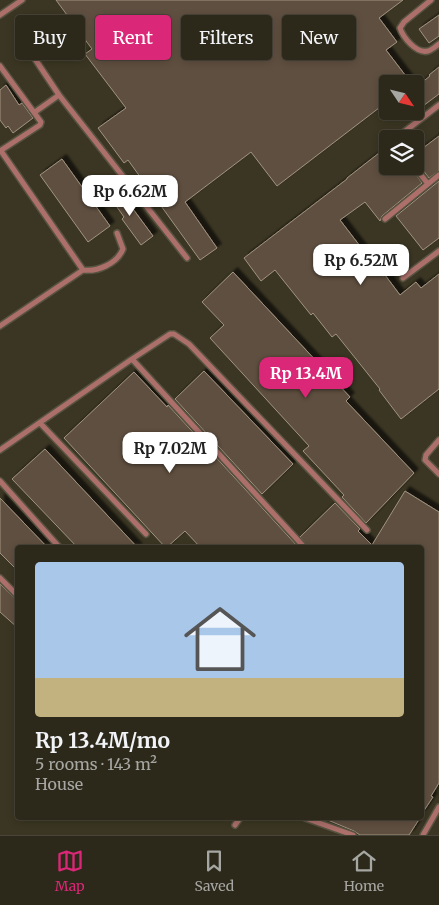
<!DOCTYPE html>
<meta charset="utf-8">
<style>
body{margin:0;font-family:Merriweather,serif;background:#343023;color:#f1f3f6;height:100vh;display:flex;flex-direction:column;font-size:19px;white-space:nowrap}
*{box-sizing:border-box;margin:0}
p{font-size:16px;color:#a6a6a2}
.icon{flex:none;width:28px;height:28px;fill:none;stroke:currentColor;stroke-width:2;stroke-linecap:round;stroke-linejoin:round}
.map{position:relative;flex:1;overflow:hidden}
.panel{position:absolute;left:15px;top:545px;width:409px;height:275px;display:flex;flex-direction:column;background:#2c281a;border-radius:5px;box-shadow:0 2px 8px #0003,0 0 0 1px #484439}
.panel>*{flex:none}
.guide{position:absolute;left:15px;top:15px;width:410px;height:45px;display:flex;gap:10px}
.needle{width:32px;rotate:125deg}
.controls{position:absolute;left:379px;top:75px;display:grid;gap:10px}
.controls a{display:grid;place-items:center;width:45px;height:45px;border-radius:5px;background:#2c281a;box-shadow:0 2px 8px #0003,0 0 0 1px #484439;font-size:25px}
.price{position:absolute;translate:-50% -42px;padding:0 11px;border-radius:10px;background:#fff;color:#222;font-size:16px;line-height:32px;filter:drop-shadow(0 1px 2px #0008)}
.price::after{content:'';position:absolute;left:50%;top:30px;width:15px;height:11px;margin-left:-8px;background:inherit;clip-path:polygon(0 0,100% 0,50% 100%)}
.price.active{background:#db2777;color:#fff}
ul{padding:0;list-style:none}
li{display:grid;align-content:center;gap:10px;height:265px;padding:0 20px}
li+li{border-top:1px solid #484439}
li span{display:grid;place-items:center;height:155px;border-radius:5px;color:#555}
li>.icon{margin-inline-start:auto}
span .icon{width:90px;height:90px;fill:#fffc;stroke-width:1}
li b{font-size:21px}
.tag{padding:0 18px;border-radius:5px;background:#2c281a;box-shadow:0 2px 8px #0003,0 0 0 1px #484439;font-size:18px;line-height:45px}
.tag.active{background:#db2777;color:#fff}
.tab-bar{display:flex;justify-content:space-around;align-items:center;height:70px;border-top:1px solid #484439;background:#2c281a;font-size:14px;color:#a6a6a2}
.tab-bar a{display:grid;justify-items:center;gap:2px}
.tab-bar .active{color:#db2777}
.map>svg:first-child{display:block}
</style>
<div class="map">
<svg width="439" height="835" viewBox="0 0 439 835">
<defs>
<filter id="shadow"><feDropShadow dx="4.5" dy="-4.5" stdDeviation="1" flood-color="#0009"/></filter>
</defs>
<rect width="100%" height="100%" fill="#3b3623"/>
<path fill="#5e503f" stroke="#a29380" filter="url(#shadow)" d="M56,0h347l-24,18 18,24 -11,8 26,34h-24v17l-111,85 -26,-34 -66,50 32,46 -17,12 -72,-100 -4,3 -26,-35 28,-20 -41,-54 7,-5z
M439,15v21l-10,7 -10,-14z
M439,67v27l-24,18v-24l15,-12 -1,-1z
M6,85l13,20 3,-2 11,15 -20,15 -5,-7 -2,2 -6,-8v-30z
M439,136v35l-10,7 -9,-12h5l-10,-12z
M388,146v20h22l12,17 -40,33 -2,5 -15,-19 -25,18 43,56 2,-1 15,20 16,-13 5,6 18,-14v115l-38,30 -22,-29 1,-1 -44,-55 -4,3 -19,-24 -2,2 -36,-45 -14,11 -17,-23 103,-79v-1z
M62,159l48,67 -22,16 -48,-67z
M439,181v57l-16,12 -27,-34z
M116,186l37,50 -12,9 -19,-26 2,-2 -17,-24z
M233,272l117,125 -4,4 68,72 -48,50 -24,-26 2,-2 -41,-44 6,-5 -99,-108 14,-13 -22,-23z
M204,371l89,93 -31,30 -87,-95z
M134,372l33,35 1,-2 131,143h-98l-16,-17 -19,17 -102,-110z
M45,449l93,99h-60l-66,-69z
M405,491l34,21v271l-8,13 2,1 -12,18v-267h-112l-9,-11 35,-34 25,26 -2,2 14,14z
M0,498l48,50h-30v23l-18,-18z
M0,584l18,17v27l-18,-16z
M323,818h97l-11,17h-49l-6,-4z"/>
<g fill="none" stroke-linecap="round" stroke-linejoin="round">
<g stroke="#575341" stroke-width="8">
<path id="service" d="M431,0l-27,22 -4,6c3,9 16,26 28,23 4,-1 8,-5 11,-7
M0,15l22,-15
M33,56l26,39
M0,66l41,56 -1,3 -40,26
M35,112l24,-17 128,163
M400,139l4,-7 35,-27
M1,151l82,119
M414,166l14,18 11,-9
M385,219l43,-35
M403,278l36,-27
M0,326l83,-56c14,2 34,-6 40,-21l-6,-16
M132,359l38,-25h4l15,10 178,186
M40,423l106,111
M439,440l-13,15 -1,5 14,14
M0,450l132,-91 173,189
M0,481l60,67
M0,578l18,18
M305,818l48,17
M235,825l5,-7
M423,835l16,-28"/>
</g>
<use href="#service" stroke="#ac6f6a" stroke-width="5"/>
</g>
</svg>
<div class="controls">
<a><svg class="needle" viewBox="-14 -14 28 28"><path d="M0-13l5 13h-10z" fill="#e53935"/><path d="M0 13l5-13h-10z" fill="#a6a6a2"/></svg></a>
<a><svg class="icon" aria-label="layers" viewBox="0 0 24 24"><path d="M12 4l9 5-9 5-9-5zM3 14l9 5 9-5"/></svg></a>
</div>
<b class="price" style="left:130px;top:217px">Rp 6.62M</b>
<b class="price" style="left:361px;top:286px">Rp 6.52M</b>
<b class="price active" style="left:306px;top:399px">Rp 13.4M</b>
<b class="price" style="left:170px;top:474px">Rp 7.02M</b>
<div class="guide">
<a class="tag">Buy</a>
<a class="tag active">Rent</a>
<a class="tag">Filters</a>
<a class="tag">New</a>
</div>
<section class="panel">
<ul>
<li><span style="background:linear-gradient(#a9c7e8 75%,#c2b280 0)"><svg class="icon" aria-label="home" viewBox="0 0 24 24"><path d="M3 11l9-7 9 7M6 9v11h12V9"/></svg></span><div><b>Rp 13.4M/mo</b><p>5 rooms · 143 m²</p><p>House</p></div></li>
</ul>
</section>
</div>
<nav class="tab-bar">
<a class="active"><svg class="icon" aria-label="map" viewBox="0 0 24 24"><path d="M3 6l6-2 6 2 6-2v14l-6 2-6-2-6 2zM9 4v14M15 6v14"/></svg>Map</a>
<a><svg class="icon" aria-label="saved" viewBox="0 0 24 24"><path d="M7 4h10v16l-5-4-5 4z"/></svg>Saved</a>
<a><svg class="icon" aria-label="home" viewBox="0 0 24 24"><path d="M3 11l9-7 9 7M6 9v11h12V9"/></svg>Home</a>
</nav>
